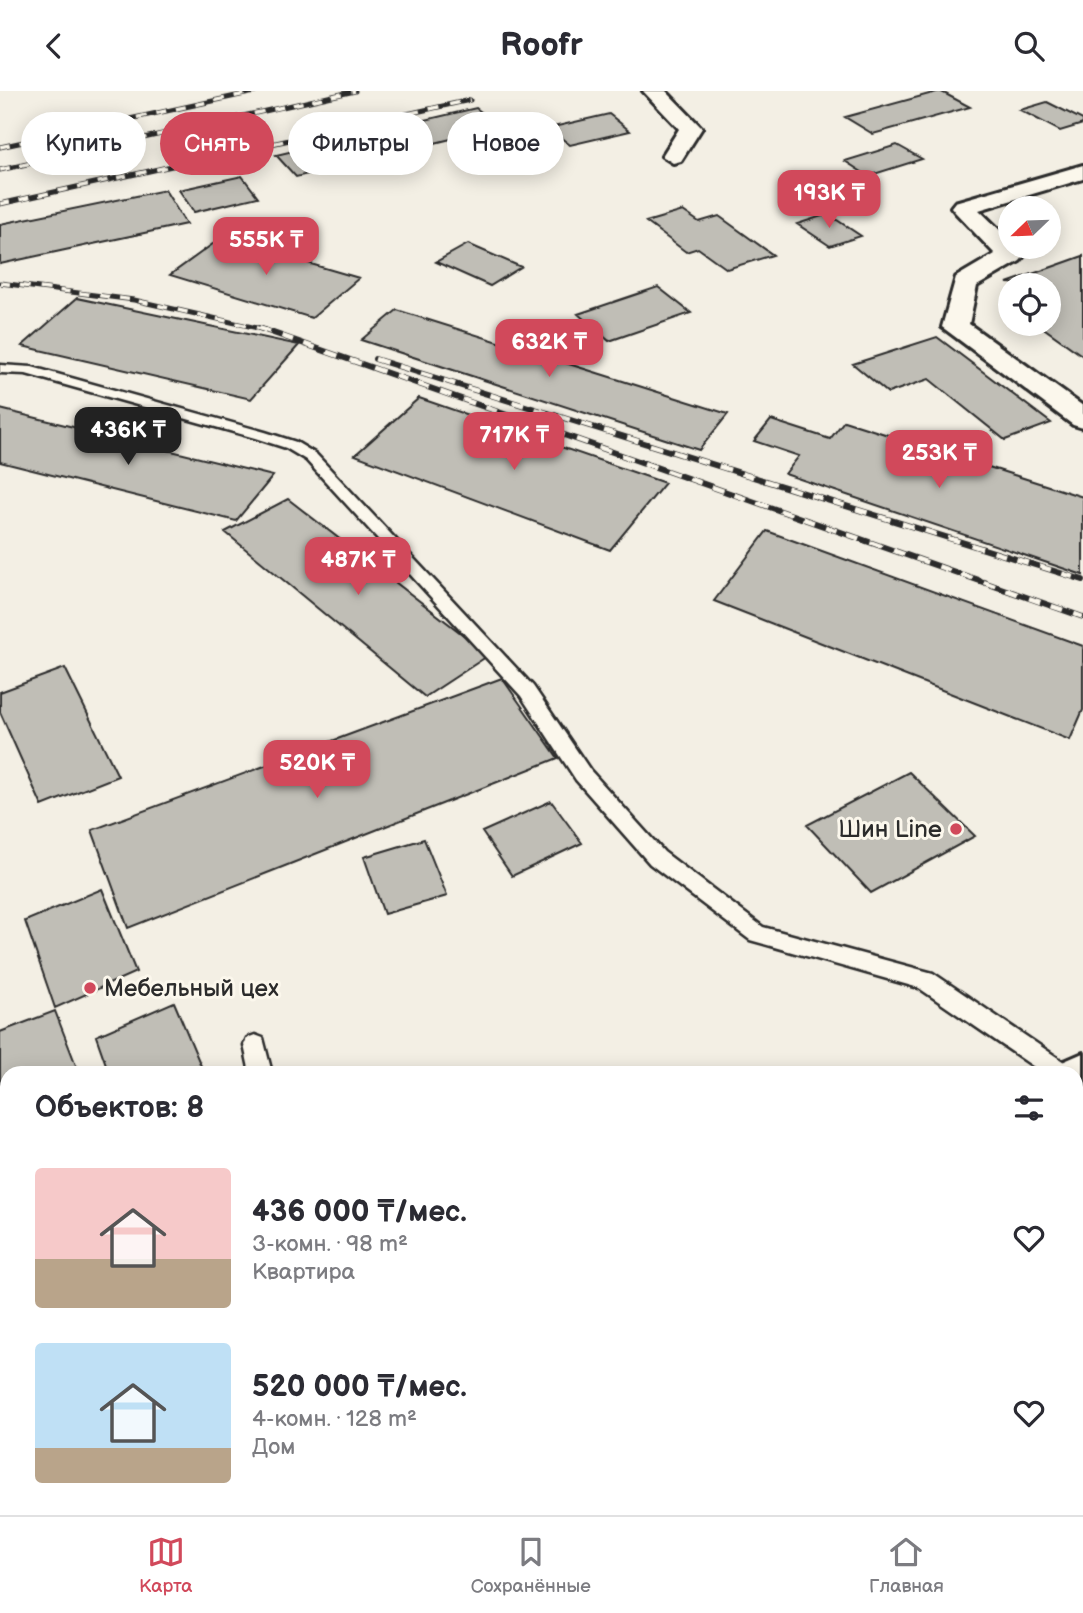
<!DOCTYPE html>
<html lang="ru">
<meta charset="utf-8">
<style>
body{margin:0;font-family:"Balsamiq Sans",sans-serif;background:#f7f7f7;color:#2b2b33;height:100vh;display:flex;flex-direction:column;font-size:26px;white-space:nowrap}
*{box-sizing:border-box;margin:0}
p{font-size:23px;color:#7c7c81}
.icon{flex:none;width:38px;height:38px;fill:none;stroke:currentColor;stroke-width:2;stroke-linecap:round;stroke-linejoin:round}
.map{position:relative;flex:1;overflow:hidden}
.sheet{position:absolute;left:0px;top:975px;width:1083px;height:450px;display:flex;flex-direction:column;background:#fff;border-radius:21px 21px 0 0;box-shadow:0 4px 18px #0003}
.sheet>*{flex:none}
.hud{position:absolute;left:21px;top:21px;width:700px;height:63px;display:flex;gap:14px}
.needle{width:46px;rotate:247deg}
.buttons{position:absolute;left:998px;top:105px;display:grid;gap:14px}
.buttons a{display:grid;place-items:center;width:63px;height:63px;border-radius:50%;background:#fff;box-shadow:0 4px 18px #0003;font-size:35px}
.price{position:absolute;translate:-50% -60px;padding:0 16px;border-radius:14px;background:#d1495b;color:#fff;font-size:23px;line-height:46px;filter:drop-shadow(0 2px 4px #0008)}
.price::after{content:'';position:absolute;left:50%;top:42px;width:21px;height:16px;margin-left:-10px;background:inherit;clip-path:polygon(0 0,100% 0,50% 100%)}
.price.on{background:#222;color:#fff}
ul{padding:0;list-style:none}
li{display:flex;align-items:center;gap:21px;height:175px;padding:0 35px}
li span{display:grid;place-items:center;flex:none;width:196px;height:140px;border-radius:7px;color:#555}
li>.icon{margin-inline-start:auto}
span .icon{width:84px;height:84px;fill:#fffc;stroke-width:1}
li b{font-size:30px}
h2{display:flex;justify-content:space-between;align-items:center;height:84px;padding:0 35px;font-size:30px}
.chip{padding:0 24px;border-radius:32px;background:#fff;box-shadow:0 4px 18px #0003;font-size:24px;line-height:63px}
.chip.on{background:#d1495b;color:#fff}
header{display:flex;justify-content:space-between;align-items:center;height:91px;padding:0 35px;background:#fff;font-size:32px;font-weight:600}
.dock{display:flex;justify-content:space-around;align-items:center;height:98px;border-top:2px solid #e1e1e2;background:#fff;font-size:19px;color:#7c7c81}
.dock a{display:grid;justify-items:center;gap:4px}
.dock .on{color:#d1495b}
.map>svg:first-child{display:block}
</style>
<header><svg class="icon" aria-label="back" viewBox="0 0 24 24"><path d="M15 5l-7 7 7 7"/></svg>Roofr<svg class="icon" aria-label="search" viewBox="0 0 24 24"><circle cx="10" cy="10" r="6"/><path d="M15 15l6 6"/></svg></header>
<div class="map">
<svg width="1083" height="1424" viewBox="0 0 1083 1424">
<rect width="100%" height="100%" fill="#f3efe4"/>
<filter id="ink" filterUnits="userSpaceOnUse"><feTurbulence type="fractalNoise" baseFrequency=".0143" numOctaves="2"/><feDisplacementMap in="SourceGraphic" scale="14" xChannelSelector="R" yChannelSelector="G"/><feConvolveMatrix kernelMatrix="1 2 1 2 8 2 1 2 1" color-interpolation-filters="sRGB"/></filter>
<g filter="url(#ink)">
<path fill="#c0beb6" stroke="#2b2b2b" stroke-width="2" d="M940,0l30,16 -97,27 -28,-17z
M1047,11l36,18v4l-23,7 -40,-21z
M476,17l24,19 -204,50 -20,-22z
M609,23l21,17 -60,14 -21,-17z
M897,54l25,14 -54,17 -23,-15z
M242,85l16,21 -64,15 -15,-22z
M165,99l21,34 -186,40v-40z
M683,120l16,11 20,-6 54,39 -46,14 -29,-21 -12,4 -40,-30z
M828,123l33,22 -31,10 -33,-22z
M221,147l138,40 -47,40 -142,-43z
M468,153l53,23 -31,19 -54,-24z
M1083,165v100l-45,-32h10v-39l-41,-2z
M658,196l33,26 -82,28 -31,-27z
M77,207l222,47 -48,54 -229,-53z
M397,219l331,104 -29,36 -338,-110z
M937,246l114,86 -46,17 -76,-61 -41,14 -35,-29z
M419,307l246,85 -55,67 -255,-95z
M0,318l273,67 -37,45 -236,-59z
M771,329l59,19 14,-18 239,76v78l-298,-101 14,-18 -45,-15z
M288,408l201,156 -64,42 -200,-165z
M767,440l316,115v64l-13,30 -356,-139z
M65,577l53,108 -76,30 -42,-94v-20z
M502,587l56,80 -430,170 -36,-98z
M909,681l66,64 -104,57 -64,-68z
M551,710l31,42 -70,33 -30,-44z
M424,748l23,57 -63,18 -20,-57z
M102,798l34,83 -81,36 -30,-87z
M174,911l30,71h-95l-13,-37z
M55,920l24,62h-72v144l-7,3v-188z
M7,1259v156l-7,4v-156z
M762,1418h108l4,6h-108z"/>
<g fill="none" stroke-linecap="round" stroke-linejoin="round">
<g stroke="#2b2b2b" stroke-width="5">
<path id="lane" d="M0,274l32,2 233,65 31,10 20,12 217,232 57,84 74,82 99,75 170,46 137,93 3,7h-30l-124,-85 -169,-48 -100,-76 -74,-84 -55,-84 -215,-236 -20,-12 -31,-10 -229,-64 -26,-1z
M255,944l8,3 9,35h-22l-6,-28 3,-7z
M681,1418h28l3,6h-28z"/>
</g>
<g stroke="#2b2b2b" stroke-width="6">
<path id="street" d="M643,0h23l36,37 -21,33 -8,2 -11,-7 17,-27z
M1083,74v14l-104,31 31,30v7h6l8,9 -4,5 -43,25 -8,38 114,82v22l-10,-3 -131,-98 14,-50 39,-23 -40,-42 -4,-5 4,-5z"/>
</g>
<g stroke="#2b2b2b" stroke-width="6">
<path id="primary" d="M1083,962v43l-7,3v-26h-20l4,-10z
M311,1418h64l-3,6h-64z"/>
</g>
<use href="#lane" fill="#fbf7ec" fill-rule="evenodd"/>
<use href="#street" fill="#fbf7ec" fill-rule="evenodd"/>
<use href="#primary" fill="#fbf7ec" fill-rule="evenodd"/>
<g stroke="#2b2b2b" stroke-width="5">
<path id="rail-far1" d="M0,56l259,-56
M0,79l355,-79
M0,113l470,-104
M0,192l134,17 132,30"/>
</g>
<g stroke="#2b2b2b" stroke-width="6">
<path id="rail" d="M259,237l824,289
M375,268l708,221"/>
</g>
<use href="#rail-far1" stroke="#fbf7ec" stroke-width="3.5" stroke-dasharray="10" stroke-linecap="butt"/>
<use href="#rail" stroke="#fbf7ec" stroke-width="4.5" stroke-dasharray="12" stroke-linecap="butt"/>
</g>
</g>
<g fill="#d1495b" stroke="#fbf7ec" stroke-width="2.5">
<circle cx="956" cy="738" r="7"/>
<circle cx="90" cy="897" r="7"/>
</g>
<g text-anchor="middle" stroke-width="6" stroke-linejoin="round" paint-order="stroke">
<g font-size="24" fill="#2b2b2b" stroke="#fbf7ec" text-anchor="end">
<text x="942" y="746">Шин Line</text>
<text x="104" y="905" text-anchor="start">Мебельный цех</text>
</g>
</g>
</svg>
<div class="buttons">
<a><svg class="needle" viewBox="-14 -14 28 28"><path d="M0-13l5 13h-10z" fill="#e53935"/><path d="M0 13l5-13h-10z" fill="#7c7c81"/></svg></a>
<a><svg class="icon" aria-label="locate" viewBox="0 0 24 24"><circle cx="12" cy="12" r="6"/><path d="M12 2v4M12 18v4M2 12h4M18 12h4"/></svg></a>
</div>
<b class="price" style="left:829px;top:139px">193K ₸</b>
<b class="price" style="left:266px;top:186px">555K ₸</b>
<b class="price" style="left:549px;top:288px">632K ₸</b>
<b class="price on" style="left:128px;top:376px">436K ₸</b>
<b class="price" style="left:514px;top:381px">717K ₸</b>
<b class="price" style="left:939px;top:399px">253K ₸</b>
<b class="price" style="left:358px;top:506px">487K ₸</b>
<b class="price" style="left:317px;top:709px">520K ₸</b>
<div class="hud">
<a class="chip">Купить</a>
<a class="chip on">Снять</a>
<a class="chip">Фильтры</a>
<a class="chip">Новое</a>
</div>
<section class="sheet">
<h2>Объектов: 8<svg class="icon" aria-label="filters" viewBox="0 0 24 24"><path d="M4 7h16M4 17h16"/><circle cx="9" cy="7" r="2"/><circle cx="15" cy="17" r="2"/></svg></h2>
<ul>
<li><span style="background:linear-gradient(#f6c9c9 65%,#b9a48a 0)"><svg class="icon" aria-label="home" viewBox="0 0 24 24"><path d="M3 11l9-7 9 7M6 9v11h12V9"/></svg></span><div><b>436 000 ₸/мес.</b><p>3-комн. · 98 m²</p><p>Квартира</p></div><svg class="icon" aria-label="heart" viewBox="0 0 24 24"><path d="M12 20l-8-8c-3-5 5-10 8-4 3-6 11-1 8 4z"/></svg></li>
<li><span style="background:linear-gradient(#bfe0f5 75%,#b9a48a 0)"><svg class="icon" aria-label="home" viewBox="0 0 24 24"><path d="M3 11l9-7 9 7M6 9v11h12V9"/></svg></span><div><b>520 000 ₸/мес.</b><p>4-комн. · 128 m²</p><p>Дом</p></div><svg class="icon" aria-label="heart" viewBox="0 0 24 24"><path d="M12 20l-8-8c-3-5 5-10 8-4 3-6 11-1 8 4z"/></svg></li>
</ul>
</section>
</div>
<nav class="dock">
<a class="on"><svg class="icon" aria-label="map" viewBox="0 0 24 24"><path d="M3 6l6-2 6 2 6-2v14l-6 2-6-2-6 2zM9 4v14M15 6v14"/></svg>Карта</a>
<a><svg class="icon" aria-label="saved" viewBox="0 0 24 24"><path d="M7 4h10v16l-5-4-5 4z"/></svg>Сохранённые</a>
<a><svg class="icon" aria-label="home" viewBox="0 0 24 24"><path d="M3 11l9-7 9 7M6 9v11h12V9"/></svg>Главная</a>
</nav>
